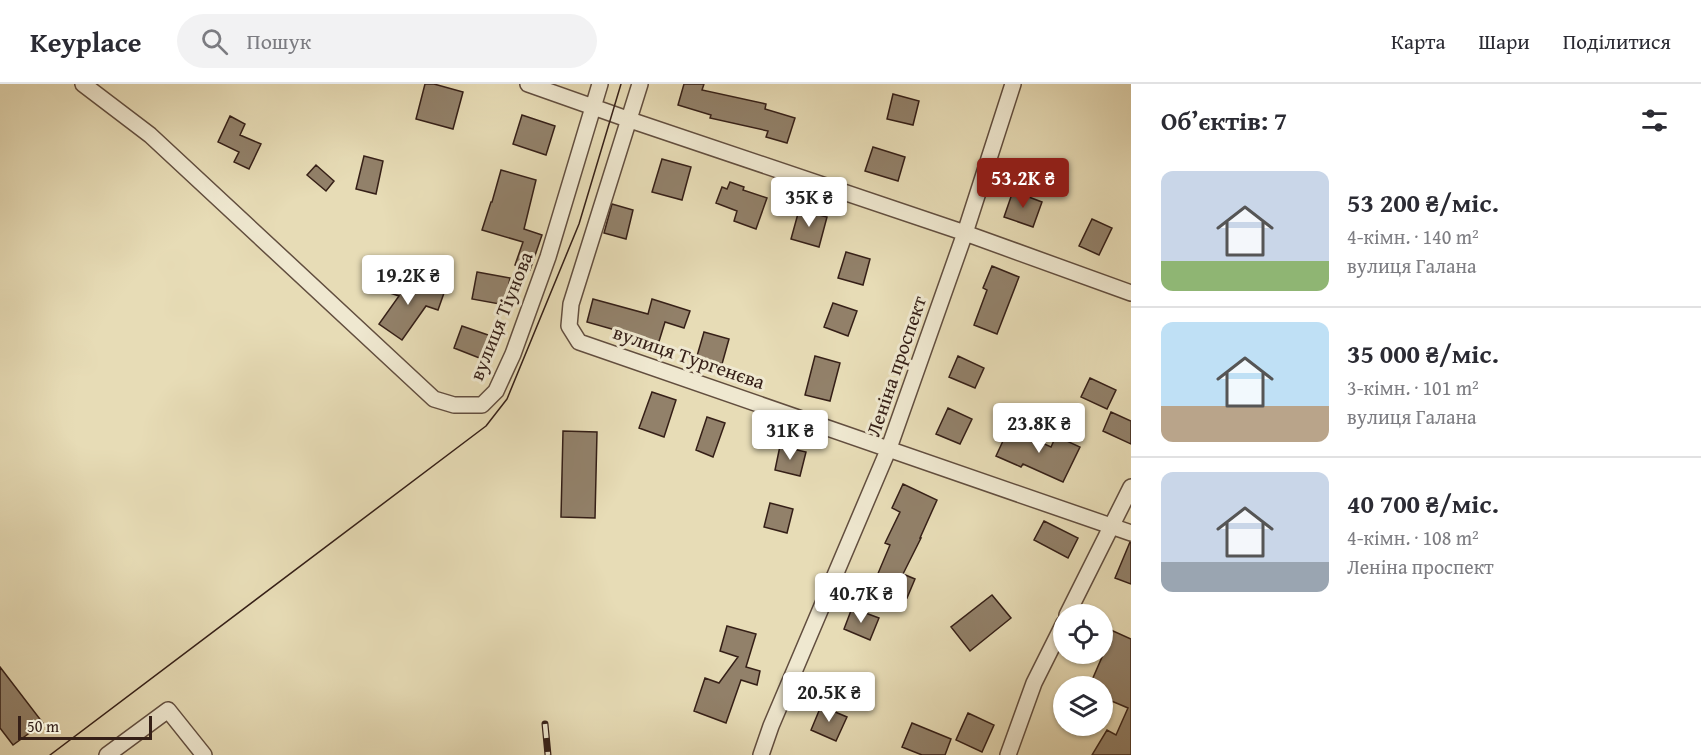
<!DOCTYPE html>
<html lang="uk">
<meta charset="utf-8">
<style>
body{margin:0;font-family:"Gentium Book Plus",serif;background:#f2f2f3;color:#2b2b33;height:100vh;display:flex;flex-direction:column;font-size:22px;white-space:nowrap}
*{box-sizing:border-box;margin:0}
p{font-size:20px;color:#7c7c81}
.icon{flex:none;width:33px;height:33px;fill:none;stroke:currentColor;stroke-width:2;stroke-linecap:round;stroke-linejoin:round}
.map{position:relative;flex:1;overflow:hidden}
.drawer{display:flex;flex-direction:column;background:#fff;width:570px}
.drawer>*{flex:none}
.fabs{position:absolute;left:1053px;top:520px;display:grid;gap:12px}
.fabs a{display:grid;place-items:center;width:60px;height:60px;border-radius:50%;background:#fff;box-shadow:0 2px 4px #0004;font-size:30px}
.scale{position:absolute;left:18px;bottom:15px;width:134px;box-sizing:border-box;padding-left:6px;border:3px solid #351f17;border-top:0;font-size:16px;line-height:21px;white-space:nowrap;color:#351f17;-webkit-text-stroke:4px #efe8d0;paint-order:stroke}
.price{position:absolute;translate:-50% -51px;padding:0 14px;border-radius:6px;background:#fff;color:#222;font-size:20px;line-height:39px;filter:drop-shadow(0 2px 3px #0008)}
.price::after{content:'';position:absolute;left:50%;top:36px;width:18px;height:14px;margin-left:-9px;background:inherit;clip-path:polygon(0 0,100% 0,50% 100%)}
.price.on{background:#8f2418;color:#fff}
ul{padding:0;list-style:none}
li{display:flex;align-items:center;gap:18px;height:150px;padding:0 30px}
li+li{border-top:2px solid #e1e1e2}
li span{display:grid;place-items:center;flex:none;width:168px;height:120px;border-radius:12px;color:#555}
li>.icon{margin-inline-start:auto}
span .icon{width:72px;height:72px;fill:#fffc;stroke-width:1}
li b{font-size:26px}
h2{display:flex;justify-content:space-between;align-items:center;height:72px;padding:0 30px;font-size:26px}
header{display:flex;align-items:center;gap:36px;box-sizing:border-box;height:84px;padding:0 30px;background:#fff;border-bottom:2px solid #e1e1e2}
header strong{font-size:28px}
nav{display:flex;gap:33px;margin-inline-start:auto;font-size:21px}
.search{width:420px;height:54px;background:#f2f2f3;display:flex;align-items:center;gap:15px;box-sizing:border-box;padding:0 21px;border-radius:33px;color:#7c7c81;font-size:22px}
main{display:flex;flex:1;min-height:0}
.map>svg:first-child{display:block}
</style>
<header>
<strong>Keyplace</strong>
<div class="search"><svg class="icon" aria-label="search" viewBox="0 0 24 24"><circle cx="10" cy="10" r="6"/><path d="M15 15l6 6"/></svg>Пошук</div>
<nav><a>Карта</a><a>Шари</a><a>Поділитися</a></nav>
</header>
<main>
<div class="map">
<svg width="1131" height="671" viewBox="0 0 1131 671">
<rect width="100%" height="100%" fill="#e7dcb6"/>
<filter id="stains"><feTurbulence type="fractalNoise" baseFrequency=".00333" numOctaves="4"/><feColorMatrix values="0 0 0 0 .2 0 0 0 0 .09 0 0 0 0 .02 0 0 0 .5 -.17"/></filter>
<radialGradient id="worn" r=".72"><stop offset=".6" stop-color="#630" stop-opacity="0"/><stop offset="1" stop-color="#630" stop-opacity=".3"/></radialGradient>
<path fill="#92816a" stroke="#351f17" stroke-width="1.5" d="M425,0h9l29,8 -10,37 -37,-10z
M684,0h20l-2,6 64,14 -1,5 30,9 -8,25 -21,-6 2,-6 -58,-13 1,-3 -33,-10z
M893,10l26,7 -6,24 -26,-6z
M522,31l33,11 -9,29 -33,-11z
M230,32l15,8 -5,11 21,9 -12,25 -15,-7 5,-10 -21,-10z
M873,63l32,10 -7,24 -33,-10z
M364,72l19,5 -7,33 -20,-5z
M662,75l29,8 -9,33 -30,-8z
M316,81l18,16 -8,10 -19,-16z
M501,86l35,10 -12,49 18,6 -12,35 -15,-5 8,-23 -41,-12 9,-28h1z
M730,98l14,5 -1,3 24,8 -11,31 -22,-8 3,-10 -21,-8 6,-16 5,2z
M1013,107l29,11 -9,25 -29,-10z
M612,120l21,6 -7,29 -22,-6z
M799,126l28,7 -8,30 -28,-8z
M1092,135l20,9 -13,27 -20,-9z
M846,168l24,7 -7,26 -25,-7z
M992,182l27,11 -22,57 -23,-9 13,-35 -4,-2z
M477,188l33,6 -5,27 -33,-6z
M391,195l29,8 1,-1 23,7 -6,17 -12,-4 -24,34 -23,-16 20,-28 -12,-4z
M593,215l55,15 4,-15 38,12 -6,17 -19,-6 -9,29 -18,-6 2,-8 -53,-15z
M833,219l24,8 -9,25 -24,-9z
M462,242l29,10 -9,23 -28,-11z
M704,248l25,7 -7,25 -25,-8z
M815,272l25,7 -10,38 -25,-6z
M958,272l26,12 -9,20 -26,-11z
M1090,294l26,12 -9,19 -26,-12z
M652,308l24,8 -12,37 -25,-9z
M948,324l24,11 -12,25 -24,-10z
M1111,328l20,9v23l-28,-13z
M707,333l18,6 -12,34 -17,-7z
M1009,344l42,19 5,-11 24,11 -17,35 -40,-18 -2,3 -25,-11z
M563,347l34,1 -2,86 -34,-1z
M780,362l26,6 -6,24 -25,-6z
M903,400l34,16 -17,38h1l-18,36 12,5 -8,19 -33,-15 16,-38 -5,-2 15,-31 -8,-4z
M770,419l23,6 -6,24 -23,-6z
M1044,437l34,17 -10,20 -34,-18z
M1130,458l1,1v41l-16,-6z
M992,511l19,23 -41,33 -19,-24z
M852,524l27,10 -9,22 -26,-11z
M727,542l29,8 -10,33 14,4 -3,14 -16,-5 -15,43 -32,-12 11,-33 14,5 19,-26 -18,-6z
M1102,542l29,13v116h-39l15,-25 9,5 12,-27 -26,-11v-10h-13l13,-30z
M0,583l43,56 -30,22 -13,-17z
M821,622l26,11 -11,24 -25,-11z
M968,629l26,12 -12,27 -26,-12z
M912,639l39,16 -6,16h-23l-20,-8z"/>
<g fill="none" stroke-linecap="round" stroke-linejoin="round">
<g stroke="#624e3f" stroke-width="18">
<path id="street" d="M83,0l67,51 284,264 20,6h28l14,-14 17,-37 35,-97 52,-173
M528,0l102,36 335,113 166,60
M640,0l-69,220 -2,22 10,16 552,191
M1067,531l64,-128
M107,671l61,-45 36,45
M761,671l10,-29 118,-278 76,-215 48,-149
M1008,671l26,-72 30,-60"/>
</g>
<use href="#street" stroke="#efe8d0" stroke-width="15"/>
<path stroke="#351f17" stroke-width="1.5" d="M50,671l436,-329 21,-27 72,-175 42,-140"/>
<g stroke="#351f17" stroke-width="7">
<path id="rail" d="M545,640l3,31"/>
</g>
<use href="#rail" stroke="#efe8d0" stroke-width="4.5" stroke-dasharray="14" stroke-linecap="butt"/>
</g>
<g text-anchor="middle" stroke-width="6" stroke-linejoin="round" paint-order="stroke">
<g font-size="20" fill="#351f17" stroke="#efe8d0">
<text transform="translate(501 232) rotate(-68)" y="7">вулиця Тіунова</text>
<text transform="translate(689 273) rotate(19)" y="7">вулиця Тургенєва</text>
<text transform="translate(896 282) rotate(-71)" y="7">Леніна проспект</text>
</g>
</g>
<rect width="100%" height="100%" filter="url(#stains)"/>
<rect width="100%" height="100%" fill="url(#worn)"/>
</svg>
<div class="fabs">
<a><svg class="icon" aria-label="locate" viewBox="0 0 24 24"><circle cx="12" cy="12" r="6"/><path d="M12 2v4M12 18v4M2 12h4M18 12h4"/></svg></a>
<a><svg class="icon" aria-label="layers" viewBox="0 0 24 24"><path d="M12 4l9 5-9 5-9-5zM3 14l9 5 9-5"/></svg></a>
</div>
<div class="scale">50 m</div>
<b class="price on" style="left:1023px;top:125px">53.2K ₴</b>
<b class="price" style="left:809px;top:144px">35K ₴</b>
<b class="price" style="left:408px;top:222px">19.2K ₴</b>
<b class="price" style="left:1039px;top:370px">23.8K ₴</b>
<b class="price" style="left:790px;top:377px">31K ₴</b>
<b class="price" style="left:861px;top:540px">40.7K ₴</b>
<b class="price" style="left:829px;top:639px">20.5K ₴</b>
</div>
<section class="drawer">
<h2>Об’єктів: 7<svg class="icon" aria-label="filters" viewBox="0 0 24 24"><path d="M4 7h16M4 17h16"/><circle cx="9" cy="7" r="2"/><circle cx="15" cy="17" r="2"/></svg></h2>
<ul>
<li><span style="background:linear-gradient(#c9d6e8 75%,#8fb573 0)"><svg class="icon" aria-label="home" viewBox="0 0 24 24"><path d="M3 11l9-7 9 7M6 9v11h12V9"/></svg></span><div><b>53 200 ₴/міс.</b><p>4-кімн. · 140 m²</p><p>вулиця Галана</p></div></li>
<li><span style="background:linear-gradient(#bfe0f5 70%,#b9a48a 0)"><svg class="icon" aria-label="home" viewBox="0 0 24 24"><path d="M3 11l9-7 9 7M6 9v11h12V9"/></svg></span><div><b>35 000 ₴/міс.</b><p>3-кімн. · 101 m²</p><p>вулиця Галана</p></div></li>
<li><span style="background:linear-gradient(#c9d6e8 75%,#9aa5b1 0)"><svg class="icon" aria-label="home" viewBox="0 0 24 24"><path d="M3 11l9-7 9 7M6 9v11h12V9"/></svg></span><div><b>40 700 ₴/міс.</b><p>4-кімн. · 108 m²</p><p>Леніна проспект</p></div></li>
</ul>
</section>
</main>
